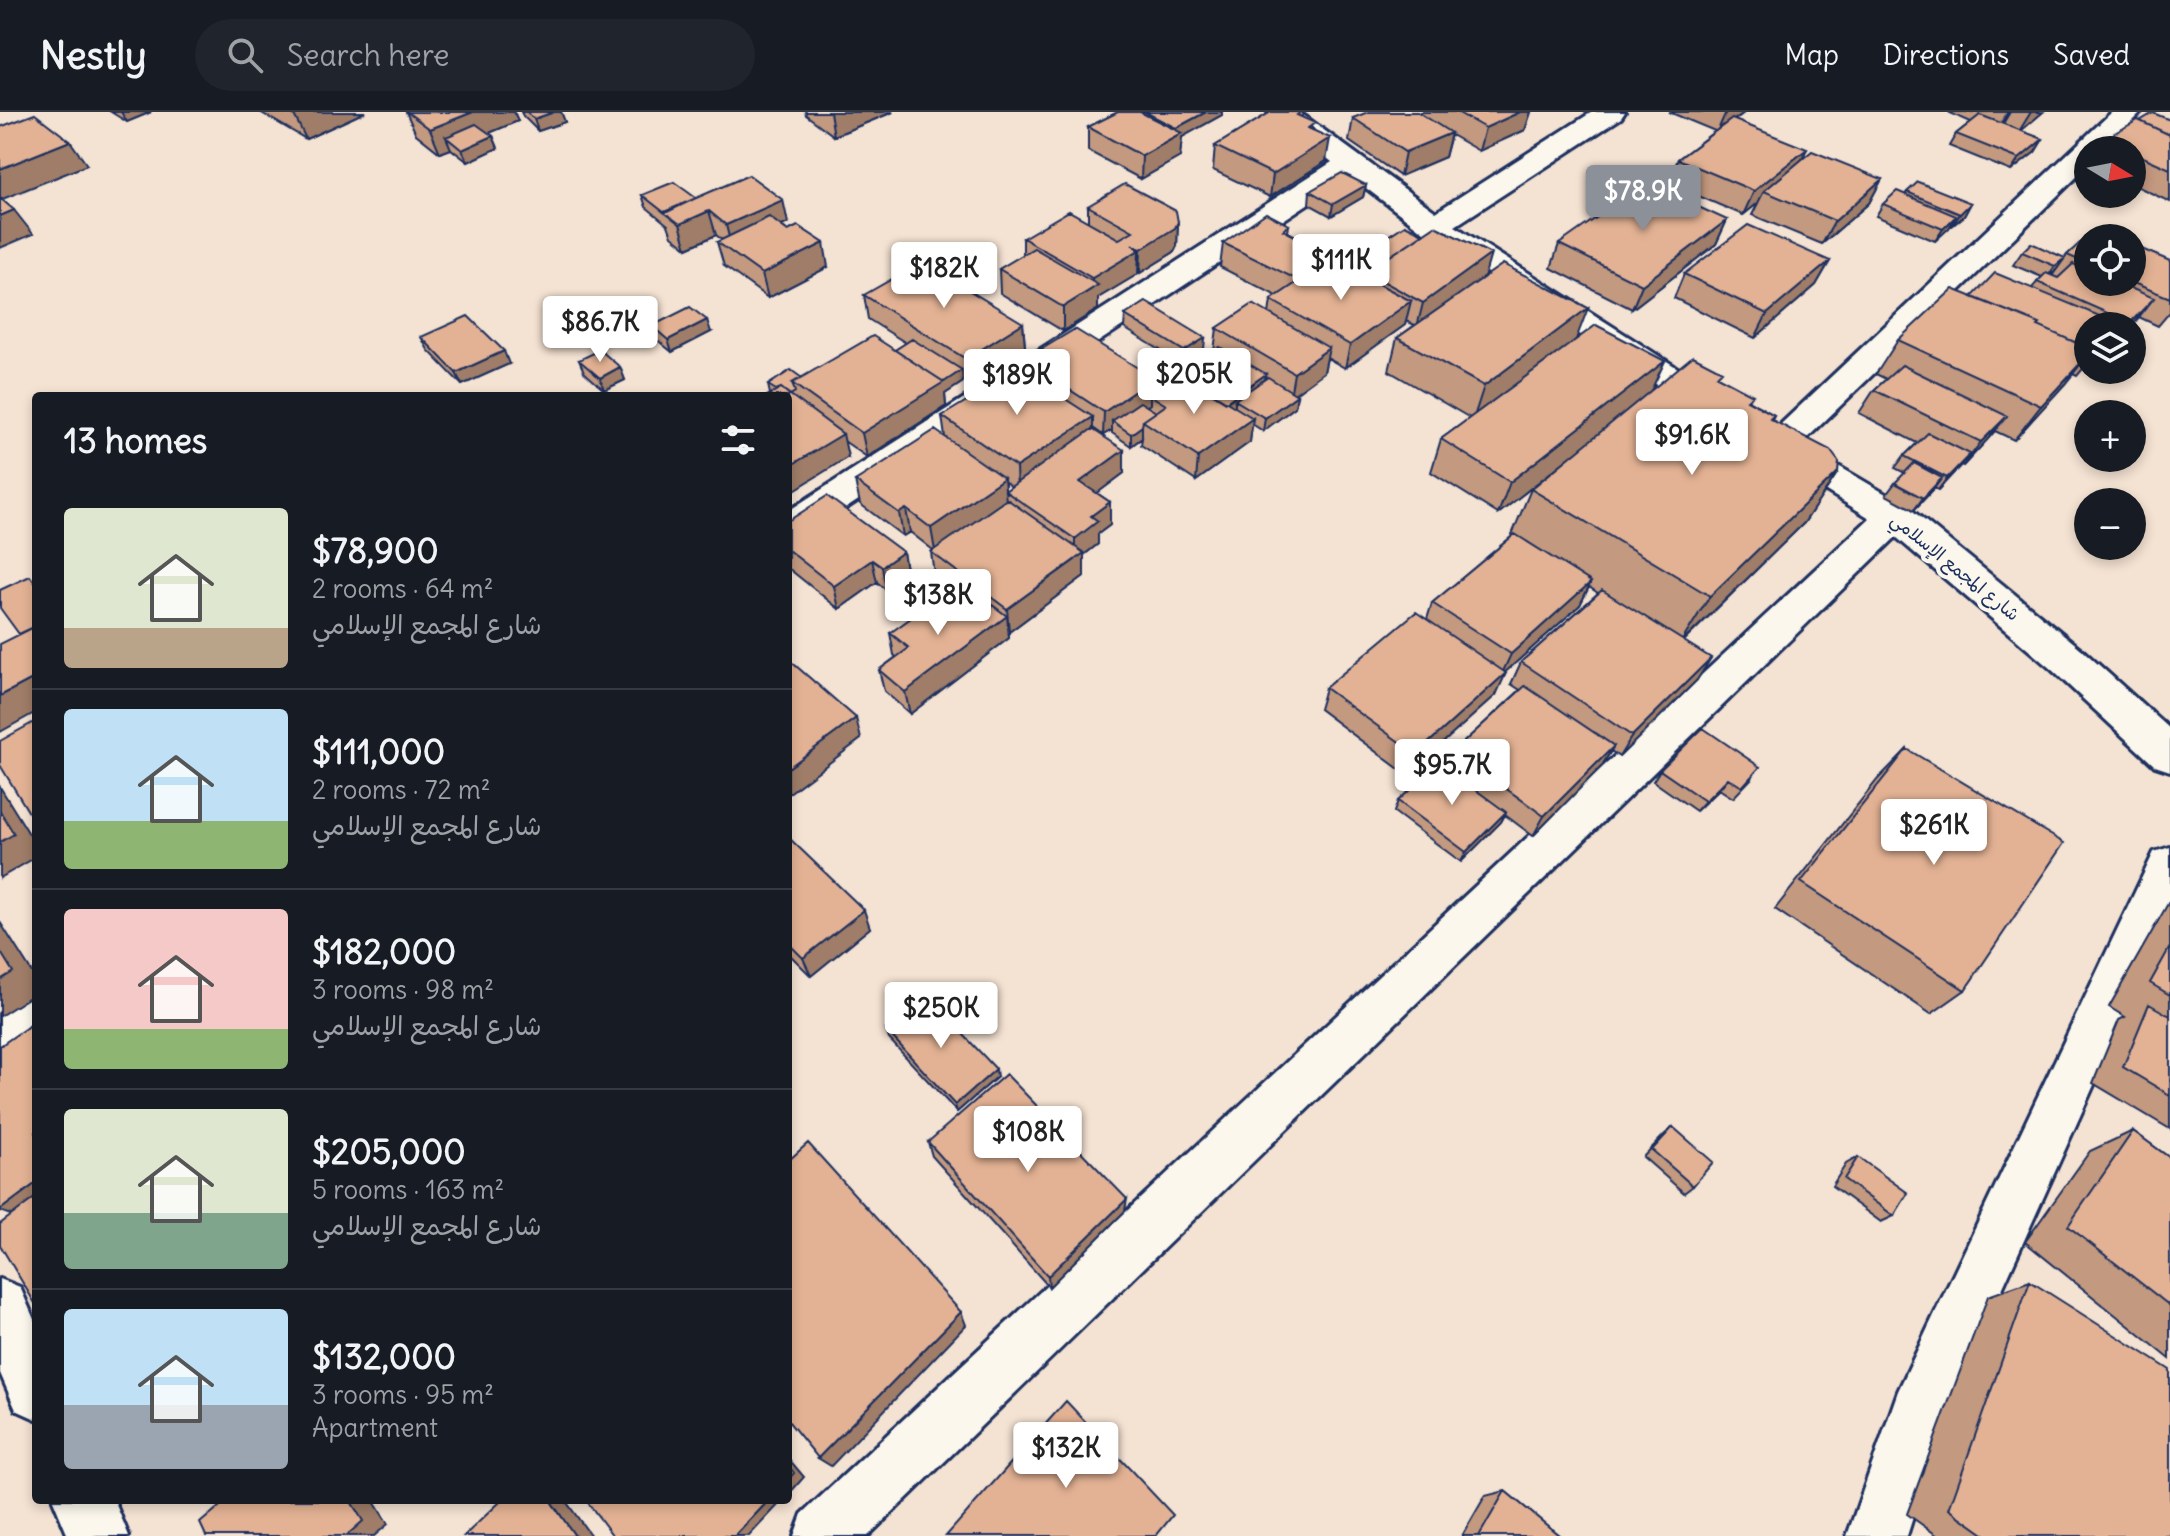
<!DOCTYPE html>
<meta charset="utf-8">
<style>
body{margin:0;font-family:Delius,"Playpen Sans Arabic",sans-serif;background:#20242c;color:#f1f3f6;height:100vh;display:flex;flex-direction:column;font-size:30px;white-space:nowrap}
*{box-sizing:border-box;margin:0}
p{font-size:26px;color:#9ea1a6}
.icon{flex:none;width:44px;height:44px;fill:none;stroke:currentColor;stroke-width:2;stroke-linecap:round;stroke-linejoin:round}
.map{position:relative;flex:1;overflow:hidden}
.side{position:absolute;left:32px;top:280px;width:760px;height:1112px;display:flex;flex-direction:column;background:#171b24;border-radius:8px;box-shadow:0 4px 12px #0003}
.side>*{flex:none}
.needle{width:52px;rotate:100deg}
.buttons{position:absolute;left:2074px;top:24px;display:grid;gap:16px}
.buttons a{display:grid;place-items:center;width:72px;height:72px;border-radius:50%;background:#171b24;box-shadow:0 4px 12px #0003;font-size:40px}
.price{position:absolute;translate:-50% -68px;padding:0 18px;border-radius:8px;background:#fff;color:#222;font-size:26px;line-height:52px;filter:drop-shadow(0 2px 4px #0008)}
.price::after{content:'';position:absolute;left:50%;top:48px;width:24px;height:18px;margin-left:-12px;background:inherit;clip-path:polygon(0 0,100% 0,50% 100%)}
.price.active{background:#8c9099;color:#fff}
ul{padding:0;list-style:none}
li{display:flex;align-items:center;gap:24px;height:200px;padding:0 32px}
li+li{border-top:2px solid #363941}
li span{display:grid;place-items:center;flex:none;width:224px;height:160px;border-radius:8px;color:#555}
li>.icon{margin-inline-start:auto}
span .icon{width:96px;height:96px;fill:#fffc;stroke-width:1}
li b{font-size:34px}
h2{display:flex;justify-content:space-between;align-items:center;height:96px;padding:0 32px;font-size:34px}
header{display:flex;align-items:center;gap:48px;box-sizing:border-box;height:112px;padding:0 40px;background:#171b24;border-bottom:2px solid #363941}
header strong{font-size:38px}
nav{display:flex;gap:44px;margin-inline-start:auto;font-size:28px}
.search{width:560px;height:72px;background:#20242c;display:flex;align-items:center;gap:20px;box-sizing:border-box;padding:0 28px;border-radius:44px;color:#9ea1a6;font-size:30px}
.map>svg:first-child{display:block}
</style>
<header>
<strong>Nestly</strong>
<div class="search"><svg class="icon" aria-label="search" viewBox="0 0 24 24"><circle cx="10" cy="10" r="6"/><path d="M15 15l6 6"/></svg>Search here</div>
<nav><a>Map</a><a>Directions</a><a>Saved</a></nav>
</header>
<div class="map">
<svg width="2170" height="1424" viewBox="0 0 2170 1424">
<rect width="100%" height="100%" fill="#f4e2d2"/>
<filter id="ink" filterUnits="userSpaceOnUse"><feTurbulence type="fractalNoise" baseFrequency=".0125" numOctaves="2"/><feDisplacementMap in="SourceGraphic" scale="16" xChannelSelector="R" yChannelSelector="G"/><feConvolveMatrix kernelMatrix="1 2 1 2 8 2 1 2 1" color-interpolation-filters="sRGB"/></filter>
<g filter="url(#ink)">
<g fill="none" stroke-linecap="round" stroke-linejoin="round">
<g stroke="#1b2f5e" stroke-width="6">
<path id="minor" d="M1268,0h31l137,100 156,-100h33l-4,6 -166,108 276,176 5,8 -5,8 -12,3 -12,-3 -283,-186 -74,-56 -549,362 -13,4v-31l544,-349z
M2112,0h30l-38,38h-16v16l-287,278 107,63 171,140 91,82v42l-15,-5 -104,-97 -155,-132 -1028,999h-74l8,-22 1068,-996 -101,-62 -9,-10 6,-8z
M2170,735v69l-225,500 -38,120h-60l51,-145 256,-539z
M36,883v50l-36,19v-50z
M0,1167l20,8 16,37v95l-20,-9 -16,-37z
M53,1388h61l15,36h-61z"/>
</g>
<use href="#minor" fill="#fbf7ec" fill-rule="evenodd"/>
</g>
<path fill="#c3997f" stroke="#1b2f5e" stroke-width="2" fill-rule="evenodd" d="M111,0h40l-24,10z
M260,0h105l-59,27z
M406,0h108l4,9 -29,12 4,3 5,12 -30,14 -17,-13 -11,4 -24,-19z
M521,0h40l4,10 -27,9 -15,-15z
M805,0h88l-59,24 -28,-21z
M1118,0h104v3l-40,22 -2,20 -39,22 -53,-28v-24z
M1271,0h32l-1,5 12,13 12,31 -56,36 -57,-27 2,-24z
M1421,0h110l-6,18 -46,21 -28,-16 -6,22 -45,19 -51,-35 4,-23 68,-4z
M1669,0h76l-10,8 67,39 80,20 -13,24 -47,41 -70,-29 6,-12 -15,12 -75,-32 10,-24 37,-28z
M1951,0h92l-22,19 22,8 -8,13 -24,19 -62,-25 7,-12 15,-12 -21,-9z
M2170,8v82l-38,-18v-34h-35l7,-11 36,-18z
M1366,73l-3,12 -32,19 -22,-12 1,-13z
M1907,80l64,11 -7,13 -12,10h-2l-15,15 -59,-25 7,-12 22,-9z
M642,83l54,3 92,25 -6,3 46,41 -60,31 -44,-32 -7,-24 5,-2 -6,-5 -29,13 -15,-12 -4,-11 -22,-18z
M1088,94l90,16 -1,24 -3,6 -34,21 -2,-1v2l-40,24v11l-35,22 -63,-38 -1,-24 24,-14v-17l65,-17z
M1727,108l-11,24 -84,65 -81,-41 8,-24z
M1289,113l-1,7 23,12h36l-4,21 142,12 91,64 75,50 68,-14 31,24 24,14 -2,5 66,52 -34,51 -120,118 13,39 -78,77 -8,-6 -10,16 -68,69 -28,-21 -4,7 -40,40 -67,-50 4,-11 49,-32 7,-18 66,-61 -9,-6 10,-22 77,-69 -9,-6 -9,18 -75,67 -9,23 -89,80 -88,-66 6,-21 102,-69 5,-16 79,-66 20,-48 16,-14 -49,39 -67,-42 10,-33 29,-21 -81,-47 8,-33 18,-13 -9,-4 -1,4 -60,43 -18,-10 -3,14 -29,21 2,2 -2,12 -32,24 -11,-7 -2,18 -54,39 -55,-36 1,-7 -11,8 -19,-13v-3l-9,5 -10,-7 31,45 -27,20 13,9v23l-12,9v10l-14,11v21l-75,56v6l-99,76 -26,-23 -5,-21 17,-13 -2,-2 -4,-22 76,-27 4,-4 -36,-28 -3,-22 2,-2 -23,-18 -7,4 -43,-32 -5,-23 90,-44 -3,-21 83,-43 -1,-13 130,18 -1,15 61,-42 3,-23 52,-14 2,-14 6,-4 -57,-29 3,-24zM1005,370l7,5 -7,4z
M2088,126v44h44l38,-21v51l-12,14 -19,-9 -8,9h-43v37l-11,13 -4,-2 -59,66 -19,-9 -32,35 -2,-1 -23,25 -4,-2 -20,22 -28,-15 9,-12 10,-10 -10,-5 9,-12 13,-13 -58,-30 15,-23 12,-11 -10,-5 22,-34 134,-52 10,-11 -29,-12 9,-13 43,6 -15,17 2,1 15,-21z
M1830,149l-14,24 -61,53 -81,-40 10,-24z
M864,183l159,28 2,24 -57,36 -5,-3v2l-18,12 1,12 -79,51 -23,-16 4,16 -78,-63 -2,-9 34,-7 93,-28 11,-7 -38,-24z
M1125,203l79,35 -21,14 -59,-36z
M652,214l59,6 -39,20 -16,-13z
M421,225l88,27 -47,21 -34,-35z
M579,248l41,7 5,13 -21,10 -20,-18z
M788,409l115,31 4,23 -21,15 -9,-8 -38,27 -51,-41z
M1907,637l58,241 -34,24 -156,-105 103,-130z
M1660,658l92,8 -19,20 -14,-9 -23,22 -43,-30z
M788,725l82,91 -59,48 -23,-23z
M2170,788v229l-77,-46 26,-63 6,-3 -16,-10z
M886,918l111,47 -40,35 -68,-73z
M1673,1015l20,59 -9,7 -41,-36 21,-22z
M2133,1019l37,27v201l-145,-117 65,-91z
M928,1030l197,69 -76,76 -117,-131z
M1858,1045l36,59 -13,6 -49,-36 14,-22z
M2030,1169l140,255h-232l-31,-22 81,-218z
M1505,1379l55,45h-98l23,-40z"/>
<path fill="#9f7d68" stroke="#1b2f5e" stroke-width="2" d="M121,0h30l-24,10z
M302,0h63l-59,27 -12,-24z
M473,0h41l4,9 -60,25 -12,-9 5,12 -11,4 -10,-24z
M554,0h7l4,10 -27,9 -4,-12z
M830,0h63l-59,24z
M1206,0h16v3l-40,22 -2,20 -39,22 1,-23 34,-19v-9z
M1520,0h11l-6,18 -46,21 6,-23z
M1726,0h19l-28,20z
M2008,0h2l-9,15 -5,4z
M2031,0h12l-25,21z
M1451,21l-6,24 -45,19 5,-24z
M493,24l5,12 -30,14 -6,-12z
M1330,26l-4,23 -56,36 3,-23z
M2043,27l-8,13 -24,19 8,-12z
M70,29l17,24 -87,35v-31z
M1807,37l-12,24 -31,18 -6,12 -15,12 11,-24z
M1882,67l-13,24 -47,41 13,-23z
M1366,73l-3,12 -32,19 2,-12z
M783,88l5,23 -56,26 -6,-24z
M1971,91l-7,13 -12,10 8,-12z
M14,98l19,24 -33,14v-32z
M709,99l7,24 -29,13 -7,-24z
M1956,104l-7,12 -14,13 8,-12z
M1727,108l-11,24 -84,65 10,-24z
M1178,110l-1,24 -3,6 -34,21 1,-24z
M824,131l4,24 -60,31 -6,-24z
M1347,132l-5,24 -48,36 4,-24z
M1139,138l-1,24 -40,24v11l-35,22v-24l29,-18v-11z
M1491,142l-7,24 -67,49 6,-24z
M2065,146l-9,12 -10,9 9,-13z
M1830,149l-14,24 -61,53 12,-24z
M2154,186l-19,24 -4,4h-3z
M1411,189l-6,24 -60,43 5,-23z
M1588,196l-13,34 -102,78 11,-34z
M707,208l4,12 -39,20 -4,-12z
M1023,211l2,24 -57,36 -2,-24z
M1205,226l-1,12 -21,14 1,-13z
M1329,236l-5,24 -34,25 4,-24z
M504,239l5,13 -47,21 -6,-12z
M2088,243l-23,29 -51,56 27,-34z
M1665,249l-16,34 -151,119 12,-32z
M620,255l5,13 -21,10 -4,-12z
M962,258l1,12 -18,12 1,12 -79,51 -5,-24z
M1266,262l-2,13 -29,13v8l-12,-3z
M1154,266l-1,19 -3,-2v9l-31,21 -7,-4v9l-9,5 1,-23z
M1297,283l-2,12 -32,24 2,-13z
M2007,304l-19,23 -25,27 18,-24z
M1093,305v23l-76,51 -1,-24z
M1253,306l-3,24 -54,39 2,-24z
M1142,314v12l-11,8v-12z
M843,322l5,23 -60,37v-27z
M1124,338v23l-44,33v-24z
M1970,342l-10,12 -22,24 9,-12z
M1838,360l-34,51 -124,121 30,-48z
M1004,366l2,24 -71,49 -4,-23z
M1942,366l-9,12 -19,20 9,-12z
M1110,390v23l-12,9v10l-14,11v21l-75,56 -2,-23 68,-49v-21l16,-23z
M906,397l4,23 -7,4 -4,-23z
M903,440l4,23 -21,15 -4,-23z
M872,448l5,22 -38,27 -5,-23z
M1591,470l-11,23 -79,71 10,-22z
M1007,504l2,22 -99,76 -5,-22z
M1711,546l-14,22 -78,77 13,-21z
M1506,561l-10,22 -89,80 9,-21z
M36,565v35l-36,20v-36z
M856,606l5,21 -73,55v-26z
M1614,634l-13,21 -68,69 11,-20z
M1728,666l-9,11 -23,22 9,-10z
M0,675l36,58v12l-36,21z
M1506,700l-5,10 -40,40 5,-10z
M864,798l6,18 -59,48 -8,-18z
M0,810l36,57v14l-36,23z
M996,957l1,8 -40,35 -2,-7z
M36,1071v37l-4,3 -32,-12v-1z
M1127,1087l-2,12 -76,76 -1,-11z
M961,1200l5,13 -135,141 -13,-8z
M788,1346l16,19 -16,18z
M350,1388h23l15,24 -14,12h-28z
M550,1388h15l26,36h-16z
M769,1388h14l-34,36h-14z"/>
<path fill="#e3b294" stroke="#1b2f5e" stroke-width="2" d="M288,0h14l-8,3z
M407,0h66l-43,17z
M527,0h27l-20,7z
M1118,0h22l42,21 -40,23 -54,-29z
M1145,0h61l-30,16z
M1271,0h30l-4,3 18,8 -7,5 22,10 -57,36 -58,-28z
M1368,0h50l33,21 -46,19 -52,-34z
M1457,0h63l-35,16z
M2153,1l17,7v15l-30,-14z
M35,2l35,27 -70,28v-42z
M1980,3l63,24 -24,20 -63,-25z
M1732,7l75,30 -53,42 -76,-32z
M2138,8l32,15v34l-38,-17v-2h-5l-23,-11z
M476,12l17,12 -31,14 -16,-13z
M1812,39l70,28 -47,42 -71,-30z
M1342,61l24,12 -33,19 -23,-13z
M749,63l34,25 -57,25 -17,-14 -29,13 -16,-12z
M674,70l22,16 -31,15 -23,-18z
M1918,70l53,21 -11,11 -53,-22z
M1646,71l81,37 -85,65 -83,-41z
M1125,72l51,27 2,11 -3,6 -34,21 -9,-5 7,6 -47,28 -69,-40 46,-27 50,28 14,-8 -45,-25z
M1897,79l59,25 -13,13 -60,-25z
M0,86l14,12 -14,6z
M1266,101l23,12 -6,5 28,14 15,-10 21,10 -49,36 -75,-37z
M769,105l19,14 10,-5 26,17 -62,31 -45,-32z
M1405,113l18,9 -57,38 -2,4 -21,-11z
M1748,113l82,36 -63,53 -83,-40z
M1435,114l56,28 -68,49 -57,-31z
M2094,118l21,8h-27v26l-21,-9z
M2031,131l34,15 -10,8 -33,-14z
M2132,133l38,16v37l-39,-16z
M1034,136l64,37 -35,22 -64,-38z
M1332,147l79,42 -61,44 -79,-45z
M922,150l101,61 -57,36 -102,-64z
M1503,152l85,44 -104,78 -87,-48z
M2073,152l15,6v12h28l38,16 -24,25 -93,-41 9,-9 12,5z
M1995,161l124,51 -1,2h-30v22l-50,-22 2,-2 -68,-27z
M1953,177l87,35 -2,2 50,22v7l-47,51 -143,-66z
M1146,190l59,36 -21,13 -59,-36z
M1253,192l76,44 -35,25 -77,-45z
M690,195l17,13 -39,20 -16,-14z
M468,204l36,35 -48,22 -35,-36z
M1596,213l69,36 -155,121 -69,-43z
M1075,217l79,49 -50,34 -80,-52z
M873,224l71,46 -82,51 -70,-50z
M912,227l50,31 -18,12 -49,-32z
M1220,235l46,27 -40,28 -45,-28 -4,2z
M600,238l20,17 -20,11 -21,-18z
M1693,244l29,15 -5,5 36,19 -6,5 27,15 -4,4 60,31 9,12 -1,10 -128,124 -179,-107z
M1902,253l105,51 -26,26 -107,-52z
M1019,257l74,48 -77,50 -74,-51z
M791,258l11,8 -10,5 3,9 -5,3 -9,-7 -5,2 -8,-5z
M1181,262l72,44 -55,39 -55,-36 23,-16 -16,-10z
M1268,265l29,18 -32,23 -30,-18z
M781,276l62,46 -55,33v-71h-21z
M1140,290l16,10 -13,9 -1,5 -11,8 -19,-13z
M1092,317l32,21 -44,32 30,20 -19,14 7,5 -23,18 -70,-48z
M935,318l69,48 -73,50 -25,-19 -7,4 -44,-32z
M1928,321l42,21 -23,24 -43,-22z
M1914,351l28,15 -19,20 -28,-15z
M827,384l76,56 -21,15 -10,-7 -38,26 -46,-36v-29z
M1007,387l77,54 -77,56 -76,-57z
M1515,422l76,48 -80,72 -79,-51z
M30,464l6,8v42l-17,8 -19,-26v-18z
M1602,478l109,68 -79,78 -111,-74z
M947,480l19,14 14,-10 27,20 -102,76 -26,-22 30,-22 -19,-15z
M1416,500l90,61 -90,81 -91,-66z
M36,514v51l-36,19v-52z
M788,547l68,59 -68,50z
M1525,574l89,60 -70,70 -90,-65z
M36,609v93l-5,2 -31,-51v-24z
M1703,616l57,39 -18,20 -14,-9 -23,23 -45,-31z
M1907,637l157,94 -99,147 -164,-108z
M1439,651l67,49 -40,40 -68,-51z
M0,699l14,23 -14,8z
M788,725l76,73 -61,48 -15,-15z
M2170,835v48l-20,-12z
M0,839l13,21 -13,8z
M927,884l69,73 -41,36 -69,-75z
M2149,892l21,12v79l-47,-28z
M36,909v162l-36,27v-164z
M1006,962l121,125 -79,77 -120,-134z
M1673,1015l40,35 -20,24 -41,-36z
M2133,1019l37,27v148l-102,-80z
M808,1031l153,169 -143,146 -30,-37v-260z
M1858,1045l50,36 -14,23 -50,-37z
M36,1085v108l-36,-60v-21z
M2030,1169l140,89v166h-183l-38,-27z
M1066,1289l107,114 -17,21h-210z
M788,1353l6,8 -6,7z
M1505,1379l55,45h-81z
M227,1388h123l13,21 -17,15h-140l-6,-13z
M502,1388h48l25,36h-111z
M586,1388h183l-34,36h-122z"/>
</g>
<g text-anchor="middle" stroke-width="8" stroke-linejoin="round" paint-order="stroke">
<g font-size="18" fill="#1b2f5e" stroke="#fbf7ec">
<text transform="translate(1955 455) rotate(39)" y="6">شارع المجمع الإسلامي</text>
</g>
</g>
</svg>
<div class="buttons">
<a><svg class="needle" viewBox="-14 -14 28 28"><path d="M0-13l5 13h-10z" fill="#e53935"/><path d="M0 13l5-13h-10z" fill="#9ea1a6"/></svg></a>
<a><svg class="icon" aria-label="locate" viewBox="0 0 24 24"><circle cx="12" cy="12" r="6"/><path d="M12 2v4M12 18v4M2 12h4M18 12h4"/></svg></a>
<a><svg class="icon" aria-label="layers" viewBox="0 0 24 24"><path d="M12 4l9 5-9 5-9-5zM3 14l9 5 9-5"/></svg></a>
<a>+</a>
<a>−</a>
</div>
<b class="price active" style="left:1643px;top:121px">$78.9K</b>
<b class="price" style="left:1341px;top:190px">$111K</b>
<b class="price" style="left:944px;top:198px">$182K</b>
<b class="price" style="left:600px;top:252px">$86.7K</b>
<b class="price" style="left:1194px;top:304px">$205K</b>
<b class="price" style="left:1017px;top:305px">$189K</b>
<b class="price" style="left:1692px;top:365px">$91.6K</b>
<b class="price" style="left:938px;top:525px">$138K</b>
<b class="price" style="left:1452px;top:695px">$95.7K</b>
<b class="price" style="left:1934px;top:755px">$261K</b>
<b class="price" style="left:941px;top:938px">$250K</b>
<b class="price" style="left:1028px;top:1062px">$108K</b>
<b class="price" style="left:1066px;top:1378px">$132K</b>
<section class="side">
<h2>13 homes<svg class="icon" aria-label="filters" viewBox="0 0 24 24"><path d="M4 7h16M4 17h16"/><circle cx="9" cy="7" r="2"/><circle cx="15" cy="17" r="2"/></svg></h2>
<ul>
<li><span style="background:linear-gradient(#dfe7d0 75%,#b9a48a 0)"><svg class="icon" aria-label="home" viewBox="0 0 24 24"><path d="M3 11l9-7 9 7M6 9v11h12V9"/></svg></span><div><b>$78,900</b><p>2 rooms · 64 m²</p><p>شارع المجمع الإسلامي</p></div></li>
<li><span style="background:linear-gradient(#bfe0f5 70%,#8fb573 0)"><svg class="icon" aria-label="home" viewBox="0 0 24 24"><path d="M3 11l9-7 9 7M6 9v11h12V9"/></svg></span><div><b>$111,000</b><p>2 rooms · 72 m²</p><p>شارع المجمع الإسلامي</p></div></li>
<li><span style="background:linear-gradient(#f6c9c9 75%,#8fb573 0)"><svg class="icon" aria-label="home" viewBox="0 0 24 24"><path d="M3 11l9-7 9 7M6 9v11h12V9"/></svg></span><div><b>$182,000</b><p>3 rooms · 98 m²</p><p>شارع المجمع الإسلامي</p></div></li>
<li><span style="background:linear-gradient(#dfe7d0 65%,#7fa58c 0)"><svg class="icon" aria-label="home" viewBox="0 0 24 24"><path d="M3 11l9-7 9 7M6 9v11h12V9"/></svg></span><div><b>$205,000</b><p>5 rooms · 163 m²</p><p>شارع المجمع الإسلامي</p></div></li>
<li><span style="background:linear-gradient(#bfe0f5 60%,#9aa5b1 0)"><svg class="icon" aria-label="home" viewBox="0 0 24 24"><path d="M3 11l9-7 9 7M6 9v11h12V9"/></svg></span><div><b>$132,000</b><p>3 rooms · 95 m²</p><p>Apartment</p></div></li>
</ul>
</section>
</div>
